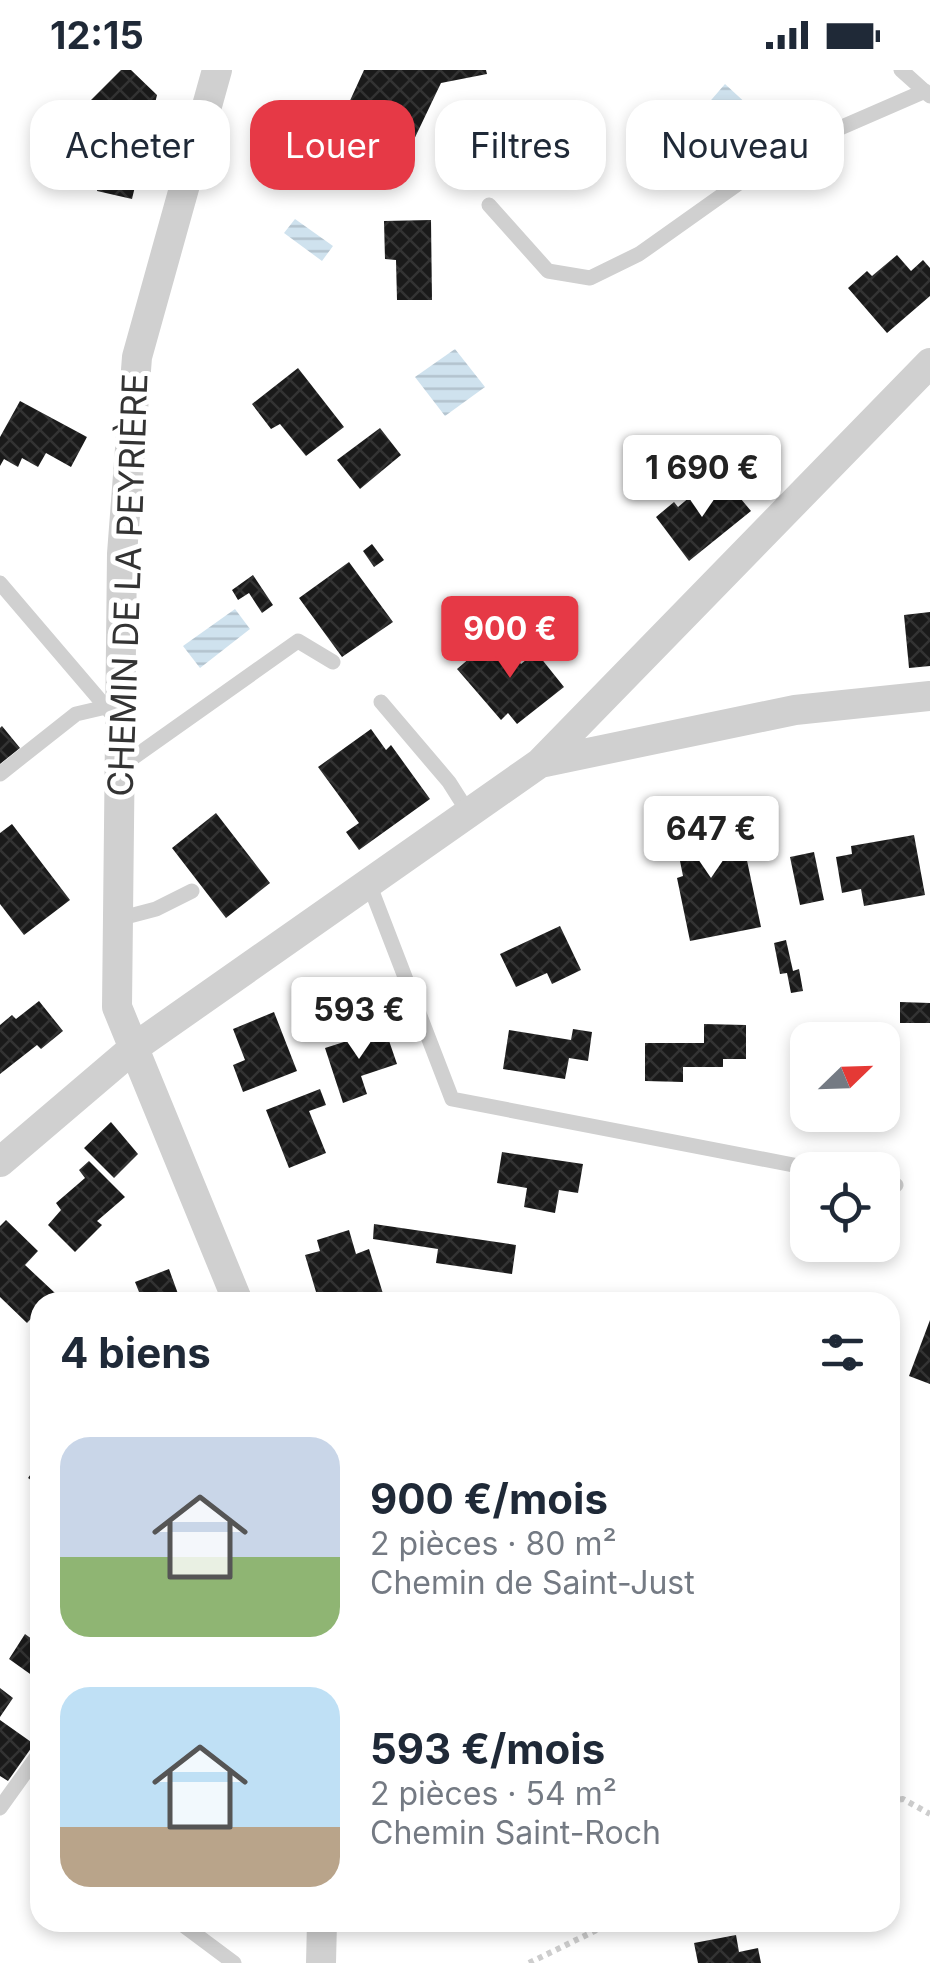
<!DOCTYPE html>
<html lang="fr">
<meta charset="utf-8">
<style>
body{margin:0;font-family:Inter,sans-serif;background:#f6f6f7;color:#1f2937;height:100vh;display:flex;flex-direction:column;font-size:38px;white-space:nowrap}
*{box-sizing:border-box;margin:0}
p{font-size:32px;color:#747a83}
.icon{flex:none;width:55px;height:55px;fill:none;stroke:currentColor;stroke-width:2;stroke-linecap:round;stroke-linejoin:round}
.map{position:relative;flex:1;overflow:hidden}
.drawer{position:absolute;left:30px;top:1222px;width:870px;height:640px;display:flex;flex-direction:column;background:#fff;border-radius:30px;box-shadow:0 5px 15px #0003}
.drawer>*{flex:none}
.guide{position:absolute;left:30px;top:30px;width:870px;height:90px;display:flex;gap:20px}
.needle{width:65px;rotate:67deg}
.tools{position:absolute;left:790px;top:952px;display:grid;gap:20px}
.tools a{display:grid;place-items:center;width:110px;height:110px;border-radius:20px;background:#fff;box-shadow:0 5px 15px #0003;font-size:50px}
.price{position:absolute;translate:-50% -85px;padding:0 22px;border-radius:10px;background:#fff;color:#222;font-size:32px;line-height:65px;filter:drop-shadow(0 2px 5px #0008)}
.price::after{content:'';position:absolute;left:50%;top:60px;width:30px;height:22px;margin-left:-15px;background:inherit;clip-path:polygon(0 0,100% 0,50% 100%)}
.price.selected{background:#e63946;color:#fff}
ul{padding:0;list-style:none}
li{display:flex;align-items:center;gap:30px;height:250px;padding:0 30px}
li span{display:grid;place-items:center;flex:none;width:280px;height:200px;border-radius:30px;color:#555}
li>.icon{margin-inline-start:auto}
span .icon{width:120px;height:120px;fill:#fffc;stroke-width:1}
li b{font-size:42px}
h2{display:flex;justify-content:space-between;align-items:center;height:120px;padding:0 30px;font-size:42px}
.pill{padding:0 35px;border-radius:30px;background:#fff;box-shadow:0 5px 15px #0003;font-size:35px;line-height:90px}
.pill.selected{background:#e63946;color:#fff}
.status{display:flex;justify-content:space-between;align-items:center;height:70px;padding:0 50px;background:#fff;direction:ltr}
.status svg{height:28px;fill:currentColor}
.map>svg:first-child{display:block}
</style>
<div class="status"><b>12:15</b><svg viewBox="0 0 49 12"><path d="M0 12V9h3v3zM5 12V6h3v6zM10 12V3h3v9zM15 12V0h3v12zM26 1h20v11H26zM47 4h2v5h-2z"/></svg></div>
<div class="map">
<svg width="930" height="1893" viewBox="0 0 930 1893">
<defs>
<pattern id="water-rules" width="6" height="5" patternUnits="userSpaceOnUse" patternTransform="scale(2.5)"><rect width="6" height="5" fill="#cfe2ee"/><path d="M0 2.5h6" fill="none" stroke="#b2c2cd"/></pattern>
<pattern id="building-cross-hatch" width="8" height="8" patternUnits="userSpaceOnUse" patternTransform="scale(2.5)"><rect width="8" height="8" fill="#1a1a1a"/><path d="M0 0l8 8M0 8l8-8" fill="none" stroke="#333"/></pattern>
</defs>
<rect width="100%" height="100%" fill="#fff"/>
<path fill="url(#water-rules)" d="M725,14l25,23 -45,52 -25,-23z
M295,149l38,27 -11,15 -38,-28z
M455,279l30,38 -40,29 -30,-39z
M235,539l15,20 -50,39 -17,-22z"/>
<path fill="url(#building-cross-hatch)" d="M121,0h10l26,25 -25,104 -35,-8 14,-61 -25,-25z
M364,0h122l1,4 -46,9 -32,67 -67,-32z
M431,150l1,80h-35l-1,-40 -11,-1 -1,-38z
M897,185l14,16 12,-11 7,8v28l-43,37 -39,-45 19,-17 5,5z
M298,298l46,59 -38,29 -26,-32 -9,5 -19,-25z
M20,331l67,36 -16,30 -25,-14 -8,14 -16,-9 -4,9 -14,-8 -4,7v-29z
M380,358l21,27 -41,34 -23,-29z
M703,416l12,14 16,-13 20,24 -62,50 -33,-44 18,-15 4,5z
M372,474l12,16 -10,7 -11,-16z
M349,492l44,60 -51,35 -43,-59z
M253,505l20,30 -11,8 -13,-20 -11,7 -6,-10z
M930,542v54l-21,2 -5,-53z
M496,566l25,28 15,-12 28,35 -47,37 -9,-11 -7,7 -44,-51z
M2,656l18,22 -20,16v-36z
M371,659l15,21 5,-5 39,54 -71,51 -13,-18 13,-9 -41,-56z
M216,743l54,70 -44,35 -54,-70z
M678,743l30,17 13,-1 7,25 17,-3 16,76 -71,14 -13,-63 6,-2 -3,-15 -21,-14z
M12,754l58,76 -46,35 -24,-31v-71z
M914,765l11,60 -61,11 -3,-17 -19,4 -6,-36 16,-3 -1,-8z
M814,782l10,48 -24,5 -10,-48z
M560,856l21,44 -29,14 -5,-11 -31,14 -16,-33z
M786,870l7,31 6,-2 4,22 -12,2 -4,-20 -7,1 -6,-31z
M39,931l24,30 -22,18 -4,-4 -37,29v-49l12,-10 4,4z
M900,932l30,1v20h-30z
M274,942l23,59 -54,21 -10,-27 12,-5 -12,-31z
M704,954l42,1v34h-23v8h-40v15l-38,-1v-38h59z
M385,959l12,35 -36,12 6,18 -24,9 -18,-55z
M573,959l19,3 -4,29 -19,-3 -4,21 -62,-10 6,-39 62,10z
M320,1019l6,16 -17,6 17,42 -37,15 -23,-58z
M111,1052l27,32 -24,24 -30,-30z
M502,1082l81,12 -5,29 -19,-3 -4,23 -31,-6 3,-19 -30,-5z
M89,1091l36,36 -28,24 5,4 -27,27 -27,-27 13,-15 -5,-7 29,-25 -6,-8z
M6,1150l32,31 -13,14 30,28 -15,9v7l-13,14 -27,-26v-71z
M374,1154l142,21 -4,29 -76,-11 2,-14 -65,-10z
M349,1160l7,24 13,-5 16,51 -66,2 -14,-47 15,-4 -3,-11z
M169,1199l12,33h-38l-8,-20z
M930,1250v64l-21,-8z
M40,1391v25l-12,-8z
M25,1564l15,11v36l-31,-22z
M0,1618l13,10 -13,19z
M0,1650l34,24 -26,37 -8,-5z
M736,1865l3,17 19,-4 3,15h-63l-4,-20z"/>
<g fill="none" stroke-linecap="round" stroke-linejoin="round">
<path stroke="#cdcdcd" stroke-width="6" stroke-dasharray="5 5" stroke-linecap="butt" d="M890,1731l13,-2 27,15
M529,1893l84,-41"/>
<path stroke="#d0d0d0" stroke-width="15" d="M901,0l29,26
M489,135l59,66 42,7 49,-24 141,-100 145,-63
M0,513l117,137
M381,632l68,80 19,30
M120,697l178,-126 35,21
M0,704l76,-60 30,-7
M368,811l84,218 367,71
M118,849l38,-10 36,-18
M882,1112l14,3
M0,1738l40,-56
M179,1852l55,41"/>
<path stroke="#d0d0d0" stroke-width="30" d="M217,0l-80,287 -15,197 -5,453 121,295
M540,693l390,-400
M0,1092l135,-115 405,-284 255,-53 135,-14
M321,1893l1,-41"/>
</g>
<g text-anchor="middle" stroke-width="10" stroke-linejoin="round" paint-order="stroke">
<g font-size="35" fill="#333" stroke="#fff">
<text transform="translate(128 515) rotate(-88)" y="12">CHEMIN DE LA PEYRIÈRE</text>
</g>
</g>
</svg>
<div class="tools">
<a><svg class="needle" viewBox="-14 -14 28 28"><path d="M0-13l5 13h-10z" fill="#e53935"/><path d="M0 13l5-13h-10z" fill="#747a83"/></svg></a>
<a><svg class="icon" aria-label="locate" viewBox="0 0 24 24"><circle cx="12" cy="12" r="6"/><path d="M12 2v4M12 18v4M2 12h4M18 12h4"/></svg></a>
</div>
<b class="price" style="left:702px;top:450px">1 690 €</b>
<b class="price selected" style="left:510px;top:611px">900 €</b>
<b class="price" style="left:711px;top:811px">647 €</b>
<b class="price" style="left:359px;top:992px">593 €</b>
<div class="guide">
<a class="pill">Acheter</a>
<a class="pill selected">Louer</a>
<a class="pill">Filtres</a>
<a class="pill">Nouveau</a>
</div>
<section class="drawer">
<h2>4 biens<svg class="icon" aria-label="filters" viewBox="0 0 24 24"><path d="M4 7h16M4 17h16"/><circle cx="9" cy="7" r="2"/><circle cx="15" cy="17" r="2"/></svg></h2>
<ul>
<li><span style="background:linear-gradient(#c9d6e8 60%,#8fb573 0)"><svg class="icon" aria-label="home" viewBox="0 0 24 24"><path d="M3 11l9-7 9 7M6 9v11h12V9"/></svg></span><div><b>900 €/mois</b><p>2 pièces · 80 m²</p><p>Chemin de Saint-Just</p></div></li>
<li><span style="background:linear-gradient(#bfe0f5 70%,#b9a48a 0)"><svg class="icon" aria-label="home" viewBox="0 0 24 24"><path d="M3 11l9-7 9 7M6 9v11h12V9"/></svg></span><div><b>593 €/mois</b><p>2 pièces · 54 m²</p><p>Chemin Saint-Roch</p></div></li>
</ul>
</section>
</div>
